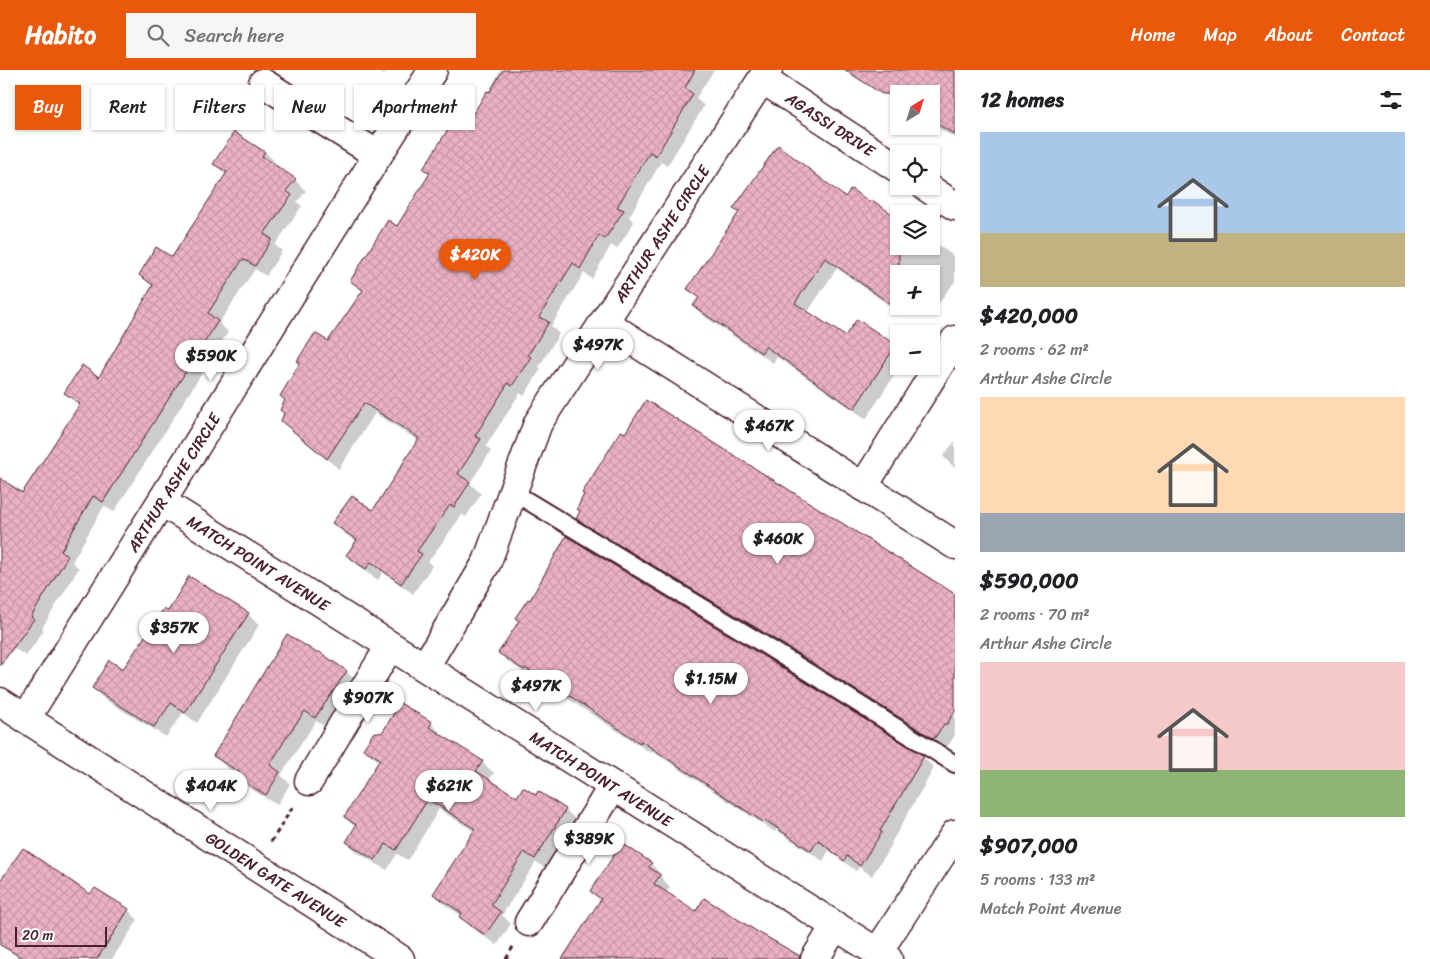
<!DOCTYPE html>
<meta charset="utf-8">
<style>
body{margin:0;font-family:Sriracha,sans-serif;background:#f6f6f6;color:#202124;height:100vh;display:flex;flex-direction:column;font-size:19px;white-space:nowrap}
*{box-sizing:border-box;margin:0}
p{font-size:16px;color:#757577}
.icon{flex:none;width:28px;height:28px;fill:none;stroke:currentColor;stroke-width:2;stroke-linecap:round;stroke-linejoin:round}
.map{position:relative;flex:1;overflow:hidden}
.drawer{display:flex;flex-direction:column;background:#fff;width:475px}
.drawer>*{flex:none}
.banner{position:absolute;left:15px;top:15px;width:475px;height:45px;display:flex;gap:10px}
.needle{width:32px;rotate:38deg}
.tools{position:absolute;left:890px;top:15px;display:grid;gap:10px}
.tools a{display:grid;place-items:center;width:50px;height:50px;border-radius:0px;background:#fff;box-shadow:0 1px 4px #0004;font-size:25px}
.scale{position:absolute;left:15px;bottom:12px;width:92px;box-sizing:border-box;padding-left:5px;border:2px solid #4a1f2b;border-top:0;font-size:14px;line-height:18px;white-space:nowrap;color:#4a1f2b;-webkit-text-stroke:4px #fff;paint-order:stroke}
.price{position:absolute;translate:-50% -42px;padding:0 11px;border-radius:18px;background:#fff;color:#222;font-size:16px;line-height:32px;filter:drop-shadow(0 1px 2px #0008)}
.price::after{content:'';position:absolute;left:50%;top:30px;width:15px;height:11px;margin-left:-8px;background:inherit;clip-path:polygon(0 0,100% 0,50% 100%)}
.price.active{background:#ea580c;color:#fff}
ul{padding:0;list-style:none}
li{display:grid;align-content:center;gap:10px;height:265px;padding:0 25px}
li span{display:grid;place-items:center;height:155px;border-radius:0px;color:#555}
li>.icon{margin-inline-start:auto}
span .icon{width:90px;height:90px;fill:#fffc;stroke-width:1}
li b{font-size:21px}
h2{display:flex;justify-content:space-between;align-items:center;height:60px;padding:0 25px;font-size:21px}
.chip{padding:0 18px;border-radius:0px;background:#fff;box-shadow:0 1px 4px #0004;font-size:18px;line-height:45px}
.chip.active{background:#ea580c;color:#fff}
header{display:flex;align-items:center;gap:30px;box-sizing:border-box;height:70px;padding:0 25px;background:#ea580c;color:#fff}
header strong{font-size:24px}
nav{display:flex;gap:28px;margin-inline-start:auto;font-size:18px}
.search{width:350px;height:45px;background:#f6f6f6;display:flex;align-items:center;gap:12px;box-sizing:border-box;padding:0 18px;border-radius:0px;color:#757577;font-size:19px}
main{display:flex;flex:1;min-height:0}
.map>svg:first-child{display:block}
</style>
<header>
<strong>Habito</strong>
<div class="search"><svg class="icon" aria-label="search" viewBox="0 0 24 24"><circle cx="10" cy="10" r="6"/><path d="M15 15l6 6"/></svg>Search here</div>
<nav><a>Home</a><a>Map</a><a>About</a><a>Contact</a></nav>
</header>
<main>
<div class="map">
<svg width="955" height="889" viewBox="0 0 955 889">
<defs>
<pattern id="building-cross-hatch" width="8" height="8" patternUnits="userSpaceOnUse" patternTransform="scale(1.25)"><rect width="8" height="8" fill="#eab1c3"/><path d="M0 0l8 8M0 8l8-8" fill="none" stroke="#ca98a8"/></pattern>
</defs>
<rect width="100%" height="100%" fill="#fff"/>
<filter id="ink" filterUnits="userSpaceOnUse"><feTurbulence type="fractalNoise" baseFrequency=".02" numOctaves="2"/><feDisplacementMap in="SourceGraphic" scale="10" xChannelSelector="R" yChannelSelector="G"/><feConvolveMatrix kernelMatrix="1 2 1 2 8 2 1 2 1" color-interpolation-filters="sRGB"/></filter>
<g filter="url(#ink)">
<path fill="#0003" d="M377,0h10l-3,5z
M501,0h213l-18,28 8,8 -37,60 -6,-4 -32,55 5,5 -17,27 -6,-4 -19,34 -8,-6 -33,53 8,8 -20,33 2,2 -17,27 -4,-3 -34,53 5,5 -21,32 11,11 -15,23 -4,-2 -34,47 4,4 -19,28 -30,-22 -5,8 -19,-14 -11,-11 9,-13 -12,-8 -11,-11 39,-11 46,-71 -44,-28 -36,56 -46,-37 -11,-11 47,-78 34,-51 -11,-12 45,-53 34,-53 -6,-6 49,-52z
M854,0h101v68l-24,-14v-30h-32v8z
M234,64l31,18 11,11 -2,3 21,14 11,11 -9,11 5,4 -27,39 7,6 -16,25 -11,-7 -36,54 9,9 -114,180 -10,-6 -32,56 7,6 -37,60 2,2 -18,26 -26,-17v-161l24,14 56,-86 -14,-13 33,-15 54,-91 -13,-12 32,-16 54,-84 -12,-12z
M735,138l164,38h32l3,-4 21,15v24l-20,27 -4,-2v-32h-32v32h12l-7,10 -67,-48 -30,45 38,25 12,-17 42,28v17h1l-34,53 -89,-62 -4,6 -68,-46 -11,-11 5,-7 -10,-11 51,-75z
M955,371v27l-12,-12z
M578,448l377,78v139l-9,14 -357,-220z
M168,543l80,1 11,11 -62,98 -14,-10 -17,24 -62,-38 -11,-11 30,-17z
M499,582l424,105 11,11 -43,75 1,1 -20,32 -13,-9 -3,4 -27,-21 -6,11 -47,-31 -1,2 -123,-81 -1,2 -115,-75 -1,2 -25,-17z
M318,583l29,19 11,11 -31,45 -11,-7 -35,54 9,9 -13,21 -28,-17 -11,-11 1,-2 -13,-8 -11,-11z
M431,653l11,11 -1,2 41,26 12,11 -6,8 30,18 18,-2 2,-4 28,17 11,11 -30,49 -11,-8 -34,53 9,9 -14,21 -25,-17 -11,-11 1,-1 -17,-11 -11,-12 41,-61 -36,-23 -31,51 -11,-6 -10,16 -29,-17 -11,-11 9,-14 -11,-11 34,-55 -14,-13 18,-15z
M623,775l28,19h-2l-3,9 6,-8 10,10 -1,2 9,10 -4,6 30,20 102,46h-230l33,-58 -10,-10z
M0,813l128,27 10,10 -26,39h-92l-20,-15z"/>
<path fill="url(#building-cross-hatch)" stroke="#4a1f2b" d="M503,0h192l-10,18 8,6 -37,62 -6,-4 -33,55 7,3 -19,29 -6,-4 -19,34 -7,-6 -34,54 10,5 -21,33 3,2 -19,29 -4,-3 -33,53 6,3 -23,35 12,8 -16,25 -4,-2 -33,46 5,3 -21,30 -30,-22 -5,7 -20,-14 11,-15 -25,-17 20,-27 21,14 46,-72 -55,-35 -37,56 -46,-38 3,-8 -4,-3 5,-10 -5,-4 20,-33 -3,-2 18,-28 13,8 35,-51 -13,-9 38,-61 9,6 33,-53 -7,-4 39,-62 11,7 14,-23 3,1z
M845,0h110v65l-24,-15v-26h-49z
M234,62l31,20 -3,4 34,23 -10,12 6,4 -28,39 8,5 -17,27 -12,-7 -35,54 10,8 -115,181 -10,-6 -32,55 7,5 -37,61 3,2 -34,47v-188l22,15 58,-89 -16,-11 18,-28 17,12 54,-92 -14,-10 17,-28 16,10 55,-85 -14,-8z
M778,75l67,52 6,-8 19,13 2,-2 27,19v91l-74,-52 -30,45 50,33 12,-17 39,26 -42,64 -88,-62 -5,6 -68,-47 6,-9 -12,-8 52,-77 -6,-3z
M646,330l309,194v117l-8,13h-3l-10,15 -174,-109 -184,-111 4,-8 -3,-2 7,-15 -2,-1 39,-62 4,2z
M566,466l184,112 174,108 -44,75 2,1 -22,34 -13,-10 -3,5 -26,-21 -7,11 -46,-31 -2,2 -122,-81 -1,2 -76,-51 -39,-24 -1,2 -26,-17 21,-32 -4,-3 13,-19 2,1z
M189,506l60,37 -64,100 -14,-10 -17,24 -62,-39 17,-28 14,9 41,-61 4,3z
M287,564l30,19 1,-2 29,20 -32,47 -10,-7 -19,27 -16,27 10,7 -14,23 -30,-18 3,-5 -26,-16z
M400,633l32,19 -3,5 54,34 -7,10 41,26 6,-10 13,8 2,-4 28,18 -31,50 -11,-7 -33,53 10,7 -16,23 -26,-18 3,-4 -29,-19 42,-65 -47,-30 -32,51 -10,-6 -11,16 -29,-18 10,-17 -12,-8 36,-58 -17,-10 11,-17 8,1z
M622,773l30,20 -3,4 11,8 -6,9 42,27 8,-13 54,34 42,24 -1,3h-237l39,-60 -11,-8z
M23,778l67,46 5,-6 34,21 -32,50h-72l-25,-14v-64z"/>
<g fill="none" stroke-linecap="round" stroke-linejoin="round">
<g stroke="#4a1f2b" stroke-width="20">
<path id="service" d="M513,422l242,147 200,125"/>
</g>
<g stroke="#4a1f2b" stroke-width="31">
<g id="minor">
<path id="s1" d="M762,9l137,90"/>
<path d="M263,13l115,72"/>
<path d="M925,116l30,20"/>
<path d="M605,253l350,222"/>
<path d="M863,417l92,-147"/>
<path id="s2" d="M162,432l726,457"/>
<path id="s3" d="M425,597l62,-105 51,-139 230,-353"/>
<path id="s4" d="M0,632l400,257"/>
<path id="s5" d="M26,648l352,-563 55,-85"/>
<path d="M309,711l81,-135"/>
<path d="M529,852l84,-136"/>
<path d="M877,883l78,-119"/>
<path d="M815,889l20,-33"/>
</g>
</g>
<path stroke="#4a1f2b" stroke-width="3" stroke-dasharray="5 4" stroke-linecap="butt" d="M271,772l23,-37
M506,889l8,-14"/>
<use href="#service" stroke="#fff" stroke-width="16"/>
<use href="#minor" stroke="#fff" stroke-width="28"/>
</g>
</g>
<g text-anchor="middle" stroke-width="4" stroke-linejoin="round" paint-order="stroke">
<g font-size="16" fill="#4a1f2b" stroke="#fff">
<text dy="6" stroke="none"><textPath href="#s1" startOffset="82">AGASSI DRIVE</textPath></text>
<text dy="6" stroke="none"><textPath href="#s3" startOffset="496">ARTHUR ASHE CIRCLE</textPath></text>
<text dy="6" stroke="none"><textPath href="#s5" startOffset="278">ARTHUR ASHE CIRCLE</textPath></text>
<text dy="6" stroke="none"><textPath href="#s2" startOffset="114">MATCH POINT AVENUE</textPath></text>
<text dy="6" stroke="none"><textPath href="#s2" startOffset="519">MATCH POINT AVENUE</textPath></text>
<text dy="6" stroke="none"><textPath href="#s4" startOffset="328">GOLDEN GATE AVENUE</textPath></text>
</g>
</g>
</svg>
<div class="tools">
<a><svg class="needle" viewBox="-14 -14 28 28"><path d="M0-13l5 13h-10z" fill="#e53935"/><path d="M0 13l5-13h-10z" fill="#757577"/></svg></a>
<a><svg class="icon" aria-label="locate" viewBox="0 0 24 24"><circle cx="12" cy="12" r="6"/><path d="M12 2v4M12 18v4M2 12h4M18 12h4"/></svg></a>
<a><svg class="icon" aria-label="layers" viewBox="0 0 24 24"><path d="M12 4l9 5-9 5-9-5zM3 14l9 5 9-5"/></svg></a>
<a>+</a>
<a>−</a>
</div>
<div class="scale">20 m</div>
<b class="price active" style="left:475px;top:211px">$420K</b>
<b class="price" style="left:598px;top:301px">$497K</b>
<b class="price" style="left:211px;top:312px">$590K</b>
<b class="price" style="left:769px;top:382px">$467K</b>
<b class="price" style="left:778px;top:495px">$460K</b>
<b class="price" style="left:174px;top:584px">$357K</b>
<b class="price" style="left:711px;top:635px">$1.15M</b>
<b class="price" style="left:536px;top:642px">$497K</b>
<b class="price" style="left:368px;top:654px">$907K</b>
<b class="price" style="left:211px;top:742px">$404K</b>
<b class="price" style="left:449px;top:742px">$621K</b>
<b class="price" style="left:589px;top:795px">$389K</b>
<div class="banner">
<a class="chip active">Buy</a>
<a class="chip">Rent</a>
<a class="chip">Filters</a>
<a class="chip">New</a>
<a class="chip">Apartment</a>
</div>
</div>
<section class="drawer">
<h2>12 homes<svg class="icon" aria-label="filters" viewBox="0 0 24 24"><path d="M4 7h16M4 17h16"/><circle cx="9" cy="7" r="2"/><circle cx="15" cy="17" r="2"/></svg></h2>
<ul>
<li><span style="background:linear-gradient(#a9c7e8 65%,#c2b280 0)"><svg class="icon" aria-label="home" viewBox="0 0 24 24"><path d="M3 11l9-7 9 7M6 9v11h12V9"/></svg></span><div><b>$420,000</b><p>2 rooms · 62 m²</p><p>Arthur Ashe Circle</p></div></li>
<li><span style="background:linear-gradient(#ffd9b3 75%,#9aa5b1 0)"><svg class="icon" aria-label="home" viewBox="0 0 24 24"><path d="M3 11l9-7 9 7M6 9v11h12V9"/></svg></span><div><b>$590,000</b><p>2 rooms · 70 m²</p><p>Arthur Ashe Circle</p></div></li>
<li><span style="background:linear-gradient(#f6c9c9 70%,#8fb573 0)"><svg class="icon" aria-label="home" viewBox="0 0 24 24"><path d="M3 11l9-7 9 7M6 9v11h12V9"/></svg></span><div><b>$907,000</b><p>5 rooms · 133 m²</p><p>Match Point Avenue</p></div></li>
</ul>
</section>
</main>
